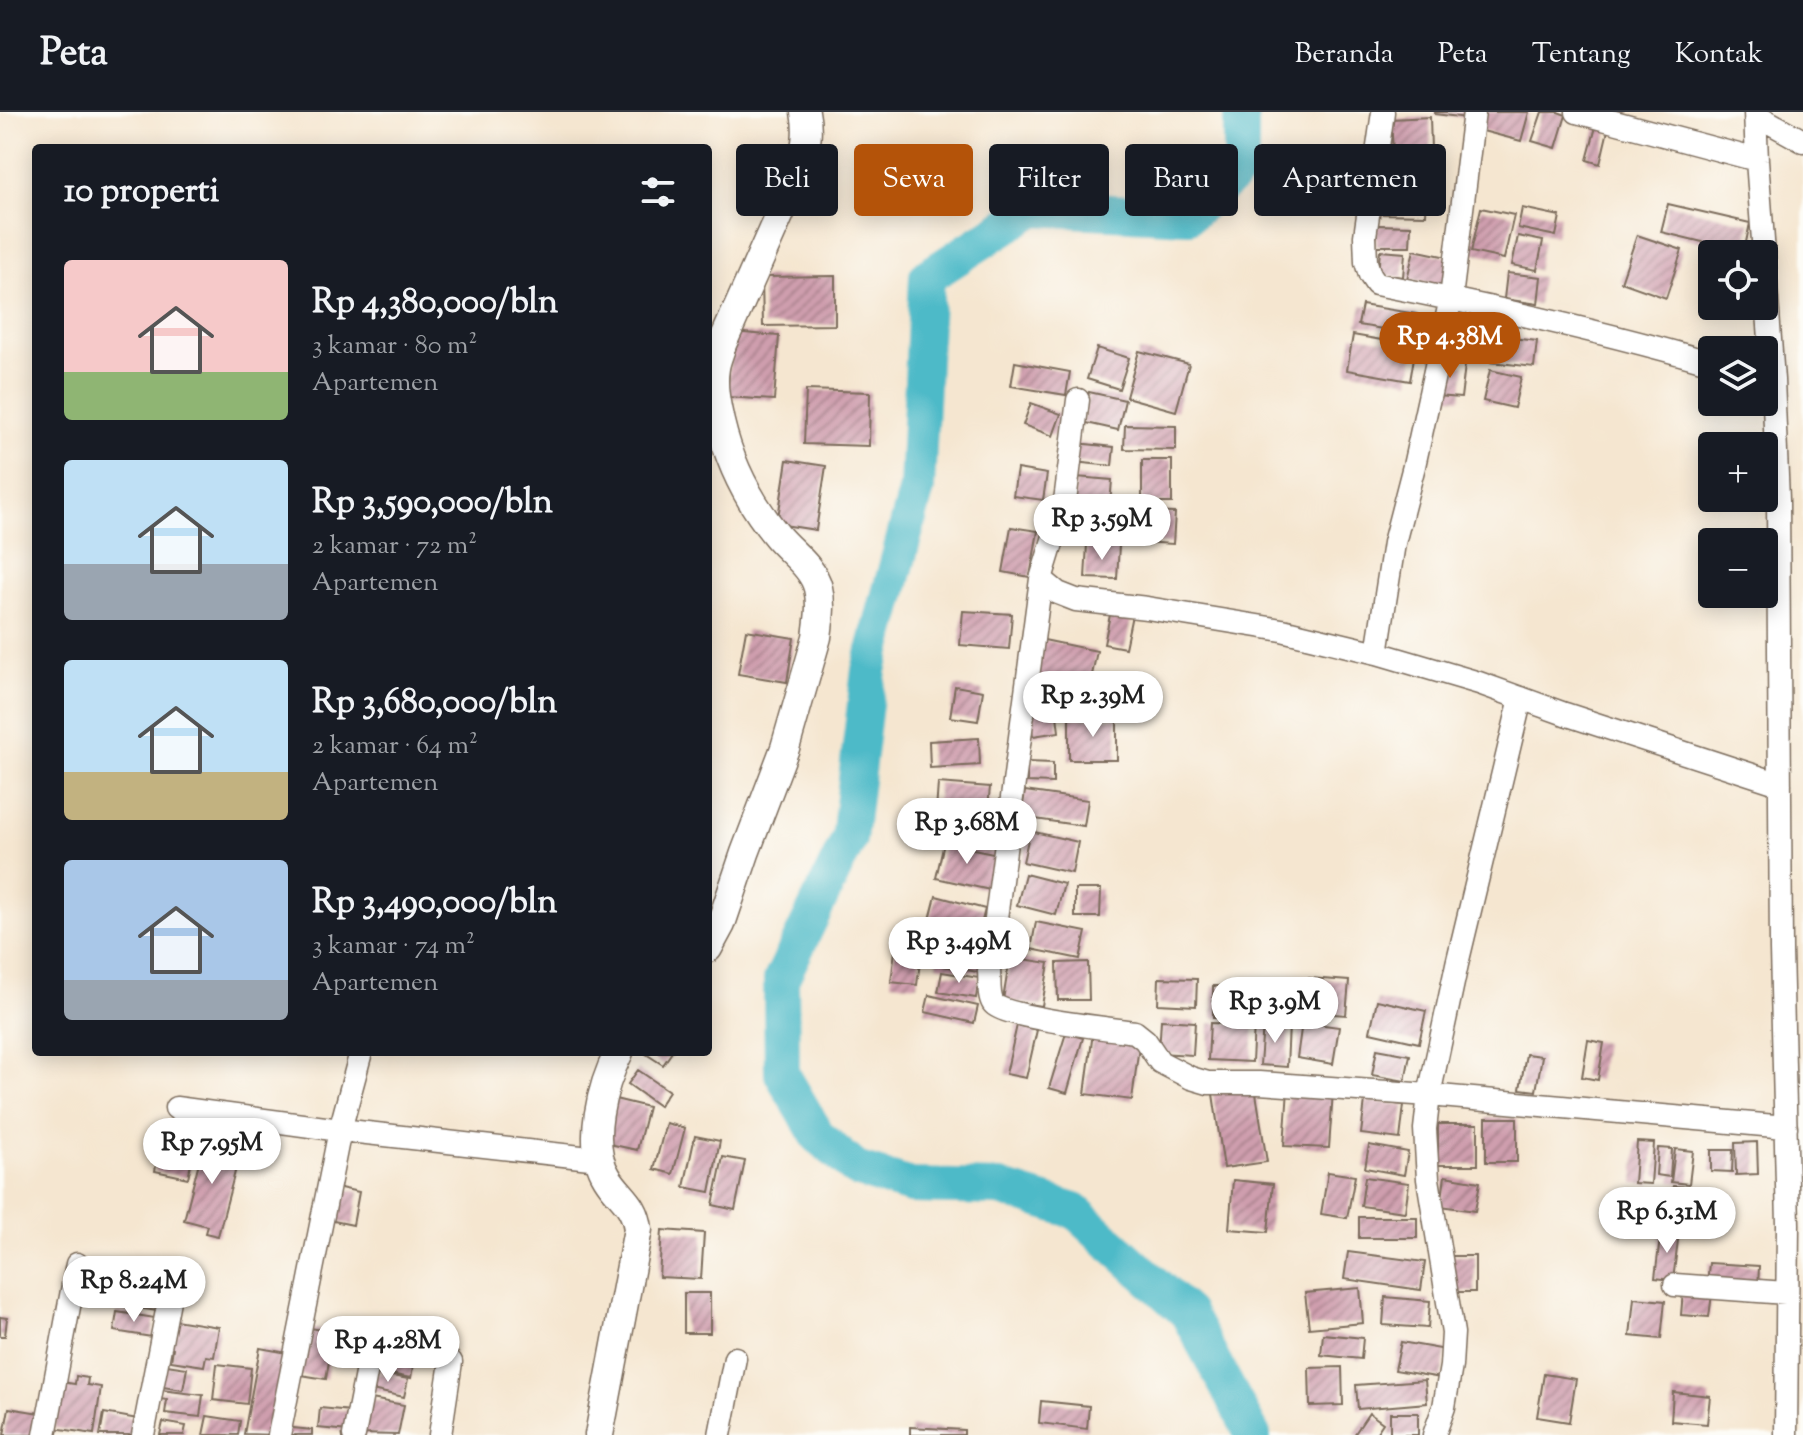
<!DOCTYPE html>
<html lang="id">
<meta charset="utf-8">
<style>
body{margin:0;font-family:"Sorts Mill Goudy",serif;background:#242831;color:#f1f3f6;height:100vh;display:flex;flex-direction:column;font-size:30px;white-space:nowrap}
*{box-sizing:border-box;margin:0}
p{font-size:26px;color:#9ea1a6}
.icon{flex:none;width:44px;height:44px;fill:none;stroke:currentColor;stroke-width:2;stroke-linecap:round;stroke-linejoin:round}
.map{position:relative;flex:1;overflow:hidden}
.side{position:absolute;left:32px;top:32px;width:680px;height:912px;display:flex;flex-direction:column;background:#171b24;border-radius:8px;box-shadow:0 4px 20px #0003}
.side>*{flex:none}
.banner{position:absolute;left:736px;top:32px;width:760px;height:72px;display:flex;gap:16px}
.fabs{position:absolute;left:1698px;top:128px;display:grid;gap:16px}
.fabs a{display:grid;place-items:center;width:80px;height:80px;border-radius:8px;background:#171b24;box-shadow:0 4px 20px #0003;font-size:40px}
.price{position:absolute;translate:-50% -68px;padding:0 18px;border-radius:28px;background:#fff;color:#222;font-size:26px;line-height:52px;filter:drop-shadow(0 2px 4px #0008)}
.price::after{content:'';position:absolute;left:50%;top:48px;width:24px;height:18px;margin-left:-12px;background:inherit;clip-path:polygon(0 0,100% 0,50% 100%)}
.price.selected{background:#b45309;color:#fff}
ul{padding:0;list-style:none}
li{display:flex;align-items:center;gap:24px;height:200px;padding:0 32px}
li span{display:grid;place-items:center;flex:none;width:224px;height:160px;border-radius:8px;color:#555}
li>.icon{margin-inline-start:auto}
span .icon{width:96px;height:96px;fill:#fffc;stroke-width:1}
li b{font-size:34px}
h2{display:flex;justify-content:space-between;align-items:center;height:96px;padding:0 32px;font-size:34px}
.tag{padding:0 28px;border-radius:8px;background:#171b24;box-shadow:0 4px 20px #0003;font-size:28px;line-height:72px}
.tag.selected{background:#b45309;color:#fff}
header{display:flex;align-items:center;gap:48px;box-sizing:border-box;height:112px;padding:0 40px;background:#171b24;border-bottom:2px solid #363941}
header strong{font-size:38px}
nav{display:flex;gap:44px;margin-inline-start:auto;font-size:28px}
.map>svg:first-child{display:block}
</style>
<header>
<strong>Peta</strong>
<nav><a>Beranda</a><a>Peta</a><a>Tentang</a><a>Kontak</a></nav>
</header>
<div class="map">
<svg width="1803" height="1323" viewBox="0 0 1803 1323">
<defs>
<pattern id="building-hatch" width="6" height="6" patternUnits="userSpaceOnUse" patternTransform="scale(2)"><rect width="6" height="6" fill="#cf9eae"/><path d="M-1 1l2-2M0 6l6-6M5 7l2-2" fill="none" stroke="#a9818d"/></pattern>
</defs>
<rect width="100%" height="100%" fill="#fdfcf7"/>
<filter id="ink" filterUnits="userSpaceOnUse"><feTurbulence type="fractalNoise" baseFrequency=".0125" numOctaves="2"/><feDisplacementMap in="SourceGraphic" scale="16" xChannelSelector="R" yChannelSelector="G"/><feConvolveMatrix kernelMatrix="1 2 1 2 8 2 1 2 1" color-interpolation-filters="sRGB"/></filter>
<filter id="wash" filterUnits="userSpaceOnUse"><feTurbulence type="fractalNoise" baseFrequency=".006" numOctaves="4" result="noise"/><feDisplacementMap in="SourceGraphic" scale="32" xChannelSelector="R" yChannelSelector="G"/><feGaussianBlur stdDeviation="1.8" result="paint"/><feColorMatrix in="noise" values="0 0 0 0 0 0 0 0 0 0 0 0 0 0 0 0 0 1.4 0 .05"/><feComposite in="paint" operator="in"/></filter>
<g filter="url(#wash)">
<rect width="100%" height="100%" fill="#f5e6d0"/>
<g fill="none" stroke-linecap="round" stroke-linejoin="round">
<path stroke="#4dbac8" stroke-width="36" d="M1241,0v57l-53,47 -154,-8 -107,69 -10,211 -48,182 -20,169 -68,141 1,94 36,62 38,33 55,17 89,2 75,23 112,102 66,122"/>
</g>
<g id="blocks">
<path fill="url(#building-hatch)" d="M1435,0h33l-1,6 -32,-4z
M1479,0h50l-8,29 -46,-12z
M1542,0h16l8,3 -10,33 -24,-7z
M1430,5l1,33 -38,2 -2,-33z
M1597,11l12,3 -9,38 -13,-4z
M1386,44l45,7 -3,19 -45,-7z
M1380,77l47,2 -1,24 -47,-1z
M1668,92l82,19 -6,29 -83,-20z
M1481,96l33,7 -10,44 -33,-7z
M1522,96l38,8 -4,20 -38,-8z
M1377,113l34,1 -1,20h-34z
M1637,123l45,15 -16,48 -45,-16z
M1518,124l25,5 -6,29 -25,-5z
M1414,138l38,8 -7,29 -38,-8z
M1380,139l25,2 -2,24 -25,-3z
M1507,161l34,4 -3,27 -34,-5z
M835,164v49l-72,1 -1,-49z
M1362,193l55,9 -3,20 -56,-9z
M732,220l47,4 -5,64 -47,-3z
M1353,223l63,11 -6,35 -63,-11z
M1494,224l43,5 -3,26 -43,-5z
M1097,236l32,10 -10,31 -32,-10z
M1139,239l50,13 -13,47 -50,-14z
M1015,250l55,10 -4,23 -55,-9z
M1440,251l25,2 -4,33 -25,-2z
M1490,258l31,7 -7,31 -31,-7z
M806,278l64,2 -1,54 -65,-2z
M1089,280l36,8 -7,30 -36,-8z
M1031,291l30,11 -8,22 -30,-11z
M1125,313l51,1v24l-52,-1z
M1076,331l38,4 -2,19 -38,-4z
M787,348l39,6 -10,64 -39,-6z
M1142,348h30v43h-30z
M1017,357l30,5 -4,26 -30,-4z
M1076,365l36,3 -2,25 -36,-3z
M1107,395l30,7 -6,26 -30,-6z
M1144,400l31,1 -2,31 -31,-2z
M1011,415l27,4 -8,46 -27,-5z
M1087,432l32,1 -2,34 -32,-1z
M1111,498l21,5 -7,33 -21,-4z
M963,499l49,3 -3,35 -49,-4z
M746,518l48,8 -7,44 -49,-8z
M1044,528l53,11 -9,43 -53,-11z
M955,574l28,5 -5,30 -28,-4z
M1055,587l4,33 -26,4 -5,-33z
M1069,606h48v42h-48z
M979,626l1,27 -50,3 -1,-27z
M1027,650l26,1v20l-26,-1z
M938,671l52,4 -3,30 -51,-5z
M1025,679l63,9 -4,26 -63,-9z
M1030,719l48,11 -6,31 -49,-11z
M944,731l54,11 -8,36 -54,-12z
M1025,762l39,10 -8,31 -39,-10z
M1075,777h26l-1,28h-25z
M936,784l49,13 -9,35 -49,-13z
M1036,810l50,10 -6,27 -49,-10z
M941,830l47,8 -4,23 -47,-8z
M896,831l26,4 -5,38 -26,-3z
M1010,845l39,6 -7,43 -39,-6z
M1088,850l1,38h-31l-1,-37z
M942,860l37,6 -3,20 -38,-6z
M1159,866l38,1 -1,27 -38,-2z
M1309,866l40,3 -3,34 -39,-3z
M1213,874h40l1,32h-41z
M929,883l49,11 -4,17 -49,-11z
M1377,888l49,11 -7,32 -49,-11z
M1161,908l34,2 -2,33 -34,-2z
M1302,910l37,5 -6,37 -36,-6z
M1210,911l44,2 -2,37 -44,-2z
M1263,912l26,1 -2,42 -27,-2z
M1017,913l20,5 -11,48 -20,-4z
M1093,920l47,6 -8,62 -47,-6z
M1066,921l17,5 -16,55 -18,-5z
M1588,928l16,3 -6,37 -16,-3z
M1377,937l33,6 -5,26 -33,-6z
M643,940h29l-9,13z
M1526,942l16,2 -6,35 -16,-2z
M638,958l31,21 -10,15 -31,-22z
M1255,975l12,75 -43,6 -11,-74z
M1288,977l45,2 -4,57 -45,-2z
M611,986l37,9 -11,43 -37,-8z
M1365,989l39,4 -4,34 -39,-5z
M1486,1006h31v44h-31z
M666,1011l19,5 -12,46 -19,-5z
M1438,1012h40v41h-40z
M695,1024l25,5 -10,51 -26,-5z
M205,1027l36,10 -23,87 -13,-3 2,-7 -23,-6z
M160,1030l34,7 -6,29 -33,-7z
M1637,1030l17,1 -3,41 -17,-1z
M1757,1030l1,32 -22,1 -1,-32z
M1369,1033l39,7 -4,23 -39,-7z
M1658,1036l14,1 -2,28 -14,-2z
M1675,1037l18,2 -4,33 -18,-2z
M1711,1038h22l-1,22 -21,-1z
M723,1045l22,4 -10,49 -22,-5z
M1328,1060l27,4 -8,42 -26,-4z
M1445,1064l35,6 -5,29 -34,-5z
M1365,1065l44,6 -4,29 -44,-6z
M1233,1068l40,4 -5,48 -39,-3z
M331,1074l28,6 -6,33 -29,-6z
M1673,1074l16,1 -2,16 -16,-1z
M1703,1092l19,1v24h-20z
M1359,1105h58v21h-58z
M662,1118l42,3 -3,46 -42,-2z
M1661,1118l18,2 -6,48 -18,-2z
M1348,1140l77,10 -4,28 -77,-11z
M1450,1144h25v36h-25z
M1709,1151l50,3 -1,22 -51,-3z
M126,1172l36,5 -4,22 -35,-5z
M1360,1176l3,35 -54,5 -4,-35z
M1683,1179l29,3 -3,23 -28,-2z
M684,1181h26v40h-26z
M1385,1185l45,4 -2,27 -45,-3z
M1634,1186l31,3 -4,38 -31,-3z
M117,1200l38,6 -3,19 -38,-6z
M0,1205l7,1 -2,18h-5z
M169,1207l50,8 -5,30 -8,-1 -2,10 -33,-5 2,-13 -8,-2z
M310,1216l24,4 -8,47 -31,-5z
M340,1219l30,6 -4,19 -30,-6z
M1323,1222l40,4 -2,21 -40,-4z
M1401,1230l45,8 -5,28 -46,-8z
M385,1231l31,5 -5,30 -31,-6z
M260,1236l33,6 -15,81 -34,-1z
M160,1252l27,4 -4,22 -27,-4z
M217,1252l34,4 -4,36 -34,-4z
M1342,1255l1,38 -33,1 -1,-38z
M371,1260l37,7 -4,18 -37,-8z
M1544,1262l32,5 -7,43 -32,-5z
M76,1264l12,2 -1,7 14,2 -7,47 -40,-6 7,-46 14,2z
M1425,1268l2,23 -69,6 -2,-24z
M161,1278l42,5 -3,22 -35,-4 2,-13 -7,-1z
M1673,1280l37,4 -3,28 -36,-3z
M366,1286l38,7 -6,30 -40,-1z
M1041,1289l48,5 -2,23 -48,-6z
M9,1296l37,6 -4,21h-38z
M320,1296l31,3 -2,20 -31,-3z
M104,1301l34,6 -2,16h-36z
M1369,1301l14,10 -8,12h-21z
M1390,1301h28v22h-28z
M207,1304l33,5 -2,14h-35z
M163,1310l23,4 -2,9h-24z
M283,1315l29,3v5h-29z
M910,1315l54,3v5h-54z"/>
</g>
</g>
<g filter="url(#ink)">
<use href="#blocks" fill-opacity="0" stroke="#7c6c5c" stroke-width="2"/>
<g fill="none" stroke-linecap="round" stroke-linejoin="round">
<g stroke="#7c6c5c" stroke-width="25">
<path id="minor" d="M1383,0l-18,124 1,26 4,13 6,9c113,22 225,47 336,79
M1577,0l180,48
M1755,0l2,48 7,94
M1756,3l47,26
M1764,146l9,122 5,120 3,450 7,274 -2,211
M1078,288l-13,101 -24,78 17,14 18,7 71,8 135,22 95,23 102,30 86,31 215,70
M1041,467l-52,392c1,10 -1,24 4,32 7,14 121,26 142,29l10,8 15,22 31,16 17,5h51l170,12 357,32
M1377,541l17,-110 20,-77 37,-168 23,-186
M176,996l164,22 259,29
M1675,1173l111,8
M45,1323l32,-171
M143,1323l28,-145
M279,1323l61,-305 21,-78
M354,1323l17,-87
M440,1323l11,-73
M720,1323l15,-77
M1434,1323l10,-28 7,-41 2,-33 -25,-154 -3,-50 4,-34 28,-131 64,-266"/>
</g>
<g stroke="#7c6c5c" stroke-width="31">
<path id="tertiary" d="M708,836l13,-24 24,-71 40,-105 32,-111c2,-16 5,-33 1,-49 -5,-21 -28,-36 -41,-52 -28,-34 -47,-71 -57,-114 -4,-18 -8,-36 -5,-54 1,-8 5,-16 7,-24l79,-178c5,-19 8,-34 4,-54
M599,1323l39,-206c-3,-26 -18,-31 -31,-52 -21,-33 -5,-92 12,-125"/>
</g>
<use href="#minor" stroke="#fff" stroke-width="22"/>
<use href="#tertiary" stroke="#fff" stroke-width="28"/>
</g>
</g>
</svg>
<div class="fabs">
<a><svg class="icon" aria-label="locate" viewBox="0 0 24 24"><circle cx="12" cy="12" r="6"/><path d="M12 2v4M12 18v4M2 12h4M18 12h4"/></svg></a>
<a><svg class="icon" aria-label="layers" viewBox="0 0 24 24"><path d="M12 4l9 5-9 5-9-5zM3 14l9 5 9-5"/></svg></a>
<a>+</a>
<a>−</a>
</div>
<b class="price selected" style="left:1450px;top:268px">Rp 4.38M</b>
<b class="price" style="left:1102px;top:450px">Rp 3.59M</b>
<b class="price" style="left:1093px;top:627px">Rp 2.39M</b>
<b class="price" style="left:967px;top:754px">Rp 3.68M</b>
<b class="price" style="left:959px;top:873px">Rp 3.49M</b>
<b class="price" style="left:1275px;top:933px">Rp 3.9M</b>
<b class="price" style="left:212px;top:1074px">Rp 7.95M</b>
<b class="price" style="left:1667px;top:1143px">Rp 6.31M</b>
<b class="price" style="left:134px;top:1212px">Rp 8.24M</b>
<b class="price" style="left:388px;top:1272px">Rp 4.28M</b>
<div class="banner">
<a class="tag">Beli</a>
<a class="tag selected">Sewa</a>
<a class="tag">Filter</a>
<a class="tag">Baru</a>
<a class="tag">Apartemen</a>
</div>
<section class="side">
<h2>10 properti<svg class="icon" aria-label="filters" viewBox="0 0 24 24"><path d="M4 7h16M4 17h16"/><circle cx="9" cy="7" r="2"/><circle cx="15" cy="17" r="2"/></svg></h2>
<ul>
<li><span style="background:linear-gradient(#f6c9c9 70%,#8fb573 0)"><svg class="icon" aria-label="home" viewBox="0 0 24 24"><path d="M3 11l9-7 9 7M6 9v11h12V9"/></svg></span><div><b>Rp 4,380,000/bln</b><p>3 kamar · 80 m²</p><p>Apartemen</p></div></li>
<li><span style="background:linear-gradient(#bfe0f5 65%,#9aa5b1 0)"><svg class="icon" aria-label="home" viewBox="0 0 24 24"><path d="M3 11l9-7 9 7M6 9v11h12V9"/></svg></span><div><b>Rp 3,590,000/bln</b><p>2 kamar · 72 m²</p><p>Apartemen</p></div></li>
<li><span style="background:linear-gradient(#bfe0f5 70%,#c2b280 0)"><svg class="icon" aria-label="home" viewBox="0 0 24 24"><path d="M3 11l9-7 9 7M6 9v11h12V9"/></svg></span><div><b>Rp 3,680,000/bln</b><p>2 kamar · 64 m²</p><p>Apartemen</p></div></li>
<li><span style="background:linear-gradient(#a9c7e8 75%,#9aa5b1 0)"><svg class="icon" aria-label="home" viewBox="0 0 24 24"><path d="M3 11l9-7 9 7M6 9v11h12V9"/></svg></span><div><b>Rp 3,490,000/bln</b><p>3 kamar · 74 m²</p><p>Apartemen</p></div></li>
</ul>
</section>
</div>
